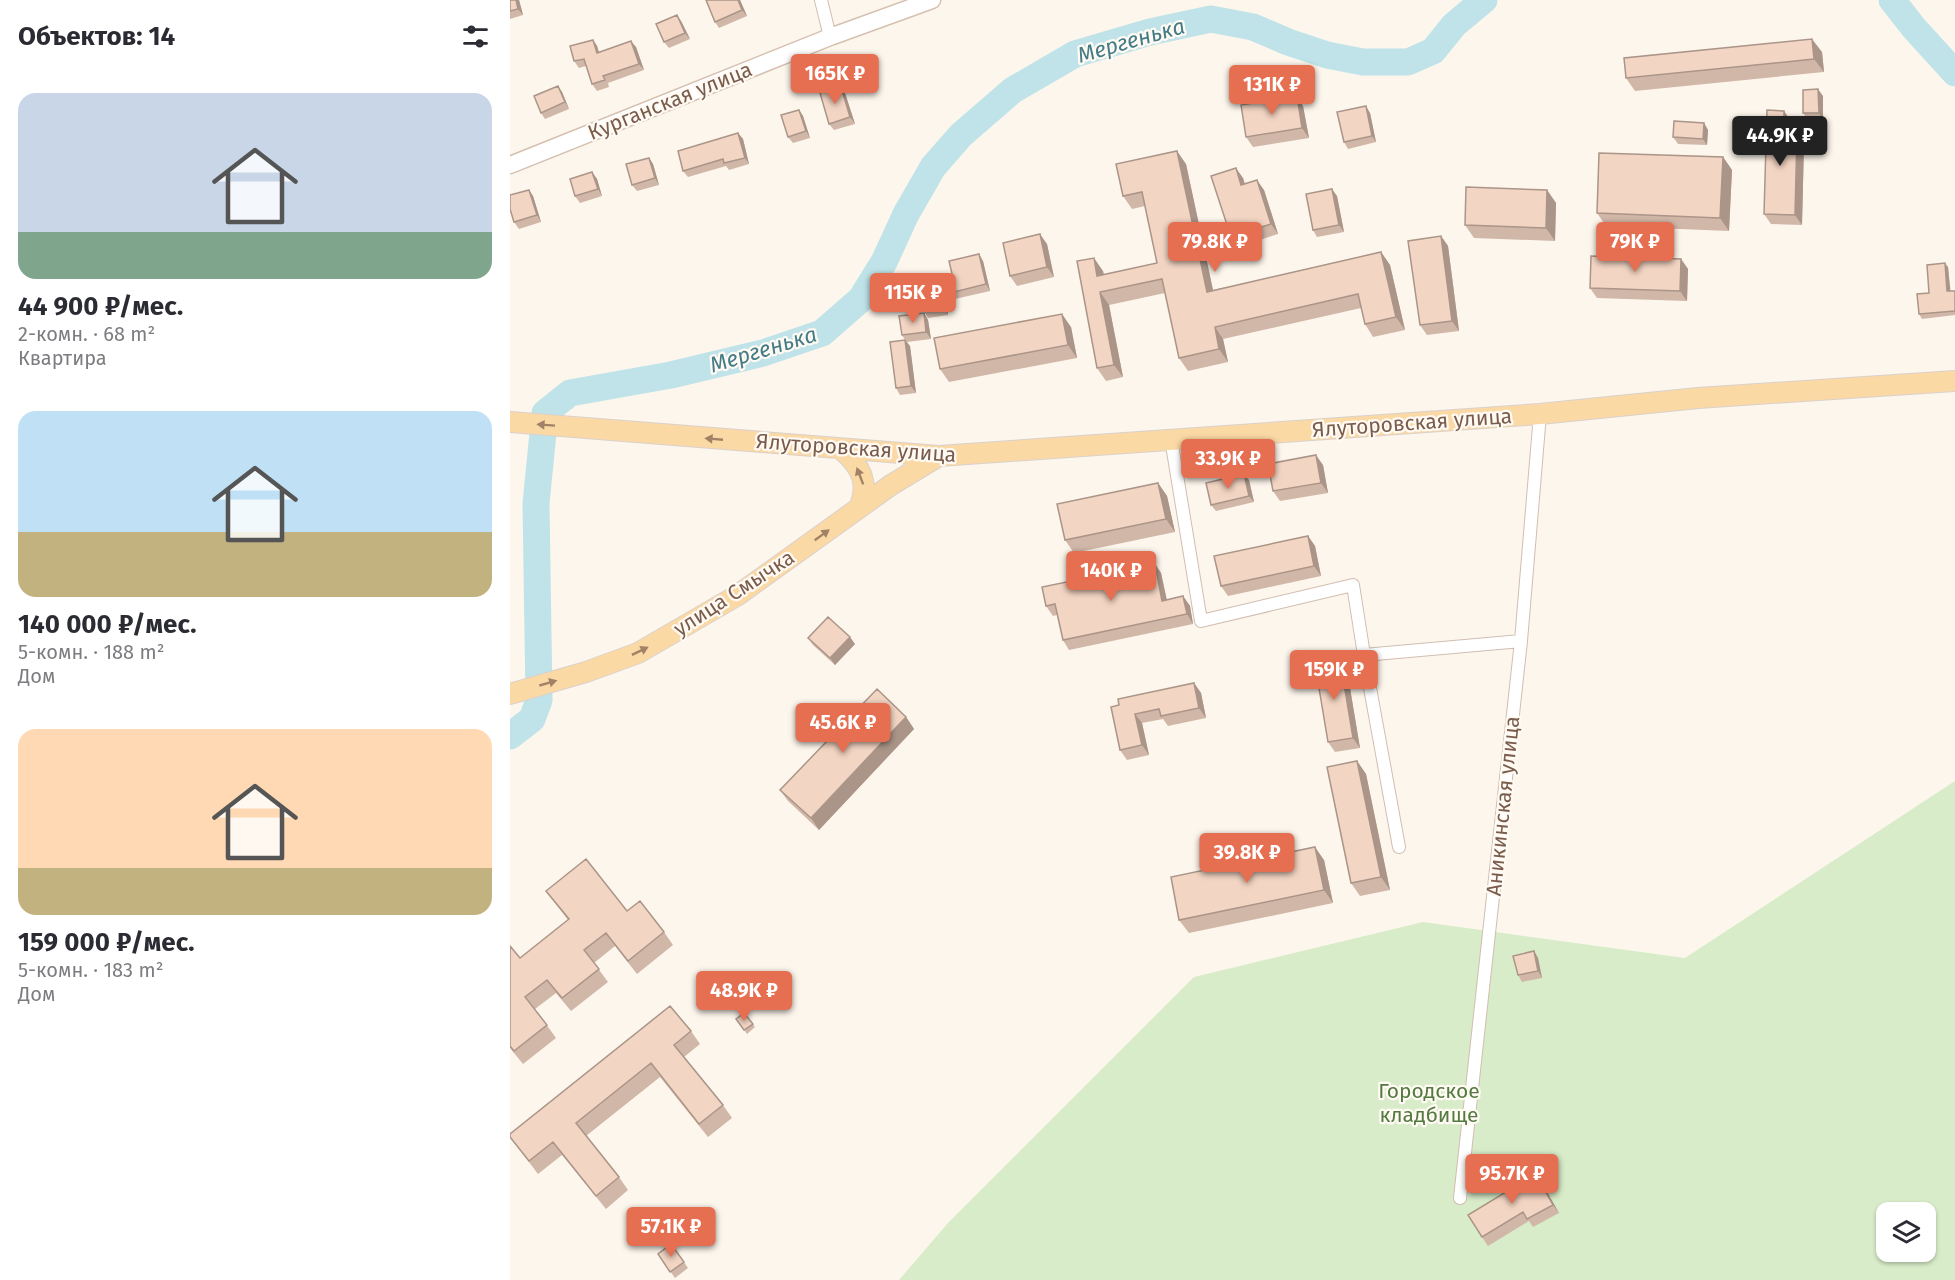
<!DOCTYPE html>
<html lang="ru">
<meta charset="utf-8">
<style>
body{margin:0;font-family:"Fira Sans",sans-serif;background:#f7f7f7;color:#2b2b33;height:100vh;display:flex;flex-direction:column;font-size:22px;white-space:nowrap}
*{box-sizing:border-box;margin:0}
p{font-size:20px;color:#7c7c81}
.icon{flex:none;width:33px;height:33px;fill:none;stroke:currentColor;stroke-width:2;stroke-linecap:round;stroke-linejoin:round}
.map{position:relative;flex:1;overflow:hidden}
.sheet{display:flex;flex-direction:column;background:#fff;width:510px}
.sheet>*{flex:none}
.tools{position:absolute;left:1366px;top:1202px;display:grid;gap:12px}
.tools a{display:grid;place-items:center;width:60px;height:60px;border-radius:12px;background:#fff;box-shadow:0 2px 4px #0004;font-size:30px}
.price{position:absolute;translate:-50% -51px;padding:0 14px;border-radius:6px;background:#e76f51;color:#fff;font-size:20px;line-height:39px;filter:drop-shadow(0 2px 3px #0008)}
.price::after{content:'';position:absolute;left:50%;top:36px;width:18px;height:14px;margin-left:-9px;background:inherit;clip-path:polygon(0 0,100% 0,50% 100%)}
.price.current{background:#222;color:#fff}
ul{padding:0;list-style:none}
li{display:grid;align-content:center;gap:12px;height:318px;padding:0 18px}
li span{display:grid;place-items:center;height:186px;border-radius:18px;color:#555}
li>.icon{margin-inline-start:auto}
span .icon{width:108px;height:108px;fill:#fffc;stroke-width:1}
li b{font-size:26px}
h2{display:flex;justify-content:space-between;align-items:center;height:72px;padding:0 18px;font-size:26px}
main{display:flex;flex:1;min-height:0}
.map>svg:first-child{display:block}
</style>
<main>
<section class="sheet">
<h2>Объектов: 14<svg class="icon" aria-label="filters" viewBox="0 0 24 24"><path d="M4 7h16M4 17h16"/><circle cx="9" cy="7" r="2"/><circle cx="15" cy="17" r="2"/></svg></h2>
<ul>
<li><span style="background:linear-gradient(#c9d6e8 75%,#7fa58c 0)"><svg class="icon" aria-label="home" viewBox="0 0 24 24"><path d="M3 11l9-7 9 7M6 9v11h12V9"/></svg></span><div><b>44 900 ₽/мес.</b><p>2-комн. · 68 m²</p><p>Квартира</p></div></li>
<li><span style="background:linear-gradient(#bfe0f5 65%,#c2b280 0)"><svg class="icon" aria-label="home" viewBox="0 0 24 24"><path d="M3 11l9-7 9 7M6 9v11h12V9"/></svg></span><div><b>140 000 ₽/мес.</b><p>5-комн. · 188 m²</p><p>Дом</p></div></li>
<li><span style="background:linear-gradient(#ffd9b3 75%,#c2b280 0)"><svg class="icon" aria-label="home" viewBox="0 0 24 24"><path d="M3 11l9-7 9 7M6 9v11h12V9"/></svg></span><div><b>159 000 ₽/мес.</b><p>5-комн. · 183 m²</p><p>Дом</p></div></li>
</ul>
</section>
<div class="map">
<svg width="1445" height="1280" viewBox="0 0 1445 1280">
<rect width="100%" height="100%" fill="#fdf6ec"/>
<path fill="#d8ecc9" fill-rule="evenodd" d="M1445,781v499h-1056l49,-57 246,-246 229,-55 262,36zM1377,1212h39v39h-39z"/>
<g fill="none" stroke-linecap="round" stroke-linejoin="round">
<path stroke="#bfe3e8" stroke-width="27" d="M1382,0l22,28 41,45
M0,736l22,-17 7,-19 -3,-197 9,-90 25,-20 101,-18 92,-22 59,-20 39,-34 23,-37 22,-48 27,-47 28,-32 52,-45 62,-36 75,-22 61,-13 42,8 35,15 39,13 36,7h45l25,-11 21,-26 30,-25"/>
<g stroke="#d1beb0" stroke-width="14">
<path id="street" d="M311,0l9,37
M661,439l30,182 152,-36 11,70 157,-14
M854,655l35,192
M950,1198l61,-557 19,-227"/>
</g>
<g stroke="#d6c0b0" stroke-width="19">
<path id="secondary" d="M0,165l320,-128 102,-37"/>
</g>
<g stroke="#dad1cd" stroke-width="22">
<path id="primary" d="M0,422l429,34 601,-42 158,-16 257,-17
M331,449c20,17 29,34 18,59
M0,694l76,-22 52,-19 100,-58 153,-110 48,-29"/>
</g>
<use href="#street" stroke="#fff" stroke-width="12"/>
<use href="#secondary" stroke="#fff" stroke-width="16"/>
<use href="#primary" stroke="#fbd9a5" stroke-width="20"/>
</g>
<path fill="#d1b7a8" d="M0,0h9l4,15 -13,4z
M196,0h34l7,16 -28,12 -4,-6z
M171,21l9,18 -21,9 -5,-6z
M83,40l4,6 2,6 37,-5 8,23 -36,13 1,4 -12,4 -5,-7 -6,-18 -7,2 -5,-7z
M1312,52l2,20 -189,19 -9,-13z
M48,86l4,6 7,17 -24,10 -4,-6z
M335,93l10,31 -21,6 -5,-6z
M1313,96v24h-15l-5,-7z
M793,106l6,32 -56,9 -7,-10z
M289,110l4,6 7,22 -17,5 -5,-6z
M860,113l6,29 -28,7 -4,-7z
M1281,121v13h6l7,10 -2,81 -31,-1 -7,-10z
M1194,123l4,7 -1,15 -29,-1 -5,-7z
M228,133l5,6 6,25 -20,6 -3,-4 -38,11 -5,-6z
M1213,157l9,13 -3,61 -123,-5 -9,-13z
M139,158l4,6 6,21 -22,6 -5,-6z
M676,164l27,126 168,-38 9,13 15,65 -32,7 -8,-13 -4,-16 -138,31 5,23 -40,9 -9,-13 -14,-65 -56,12 14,72 -17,4 -9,-13 -20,-107 26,10 1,4 53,-12 -12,-57 -13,3 -9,-13z
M82,172l5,7 5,17 -22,7 -5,-7z
M733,178l2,6 19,6 14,44 -40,13 -7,-10z
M19,190l4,6 8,26 -22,7 -5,-7z
M1037,190l9,13 -1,38 -81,-3 -9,-13z
M827,196l7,36 -27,5 -4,-7z
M931,236l7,10 11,85 -32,4 -7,-10z
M537,244l7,33 -37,9 -7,-10z
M1171,259l7,10 -1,32 -90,-3 -7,-10z
M473,261l7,30 -44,10 2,14 -20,3 -4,-7 29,-33z
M1438,267l2,24h5v24l-33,4 -3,-5 10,-21z
M414,313l4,7 3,19 -24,3 3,4 6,47 -16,2 -4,-7 9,-48 -3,-5z
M561,327l6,31 -128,24 -9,-13z
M813,465l5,28 -48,8 -7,-10z
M739,480l5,22 -38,9 -5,-6z
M648,483l9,13 8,36 -101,21 -9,-13z
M798,536l7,10 6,30 -93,20 -7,-10z
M645,564l6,9 6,27 16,-4 7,10 3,18 -124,26 -6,-10 -6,-25 -4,1 -7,-10z
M298,638l47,6 -20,21 -22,-20z
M830,660l7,10 13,78 -25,4 -7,-10z
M684,683l7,10 5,25 -38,8 -5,-7 -21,4 7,32 -22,5 -7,-10 -1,-45z
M396,717l8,12 -95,101 -31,-29 -8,-11z
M847,761l9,13 24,116 -30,6 -9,-13z
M814,860l9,43 -144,30 -10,-13z
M36,891l81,20 37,21 9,13 -36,29 -22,-28 -21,17 14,19 -37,29 -15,-18 -21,16 21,29 -33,26 -13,-16v-102l10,12 48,-38z
M1024,951l4,7 4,20 -20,4 -4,-7z
M234,1013l11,14 -8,7 -11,-15z
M181,1031l9,13 -16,13 39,48 9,13 -24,19 -48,-60 -74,59 33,41 9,13 -22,19 -44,-54 -24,19 -28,-37z
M1031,1181l18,32 -26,14 -4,-6 -41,25 -6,-9z
M161,1244l17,24 -13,10 -17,-24z"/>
<path fill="#aa9588" d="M6,0h3l4,15 -5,-6z
M228,0h2l7,16 -5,-6z
M167,15l4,6 9,18 -5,-6z
M1302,39l10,13 2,20 -10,-13z
M83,40l4,6 4,14 -4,-7z
M121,41l5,6 8,23 -5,-6z
M48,86l4,6 7,17 -4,-7z
M331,87l4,6 10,31 -5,-7z
M1308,89l5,7v24l-4,-7z
M787,96l6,10 6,32 -7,-10z
M856,106l4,7 6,29 -4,-6z
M289,110l4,6 7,22 -4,-7z
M1274,111l7,10v23l-7,-10z
M1194,123l4,7 -1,15 -4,-6z
M228,133l5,6 6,25 -4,-6z
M1287,134l7,10 -2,81 -7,-10z
M667,151l9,13 30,140 -9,-12z
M1213,157l9,13 -3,61 -9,-13z
M139,158l4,6 6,21 -4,-7z
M726,168l7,10 5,17 -7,-10z
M82,172l5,7 5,17 -4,-7z
M747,180l7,10 14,44 -7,-10z
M822,189l5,7 7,36 -5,-7z
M19,190l4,6 8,26 -4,-7z
M1037,190l9,13 -1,38 -9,-13z
M530,234l7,10 7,33 -7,-10z
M931,236l7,10 11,85 -7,-10z
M871,252l9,13 15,65 -9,-13z
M469,254l4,7 7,30 -4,-7z
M584,258l9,13 3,18 -9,-13z
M1171,259l7,10 -1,32 -7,-10z
M1435,263l3,4 3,29 -4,-5z
M590,292l9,13 14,72 -9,-12z
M432,295l4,6 2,14 -4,-7z
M414,313l4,7 3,19 -5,-7z
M552,314l9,13 6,31 -9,-13z
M705,327l8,12 5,23 -9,-13z
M395,340l5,6 6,47 -5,-7z
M806,455l7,10 5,28 -7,-10z
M734,474l5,6 5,22 -5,-6z
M648,483l9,13 8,36 -9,-13z
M798,536l7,10 6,30 -7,-10z
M645,564l6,9 8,38 -7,-10z
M673,596l7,10 3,18 -6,-10z
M340,637l5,7 -20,21 -5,-7z
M830,660l7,10 13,78 -7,-10z
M684,683l7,10 5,25 -7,-10z
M625,714l7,9 7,32 -7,-10z
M396,717l8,12 -95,101 -8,-12z
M847,761l9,13 24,116 -9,-13z
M805,847l9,13 9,43 -9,-13z
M1024,951l4,7 4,20 -4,-7z
M1025,1173l6,8 18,32 -6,-8z"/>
<path fill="#f3d5c3" stroke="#aa9588" stroke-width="1.5" d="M0,0h6l2,9 -8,2z
M196,0h32l4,10 -27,12z
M167,15l8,18 -21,9 -8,-18z
M1302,39l2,20 -188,19 -2,-20z
M83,40l4,13 34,-12 8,23 -36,12 2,4 -13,4 -8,-25 -10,2 -4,-15z
M48,86l7,16 -24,11 -7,-17z
M331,87l9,30 -21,7 -9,-31z
M1308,89l1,24h-16v-23z
M787,96l5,32 -56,9 -5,-32z
M856,106l6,30 -28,6 -7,-30z
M289,110l7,21 -18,6 -7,-22z
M1257,110l17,1v23h13l-2,81 -31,-1z
M1164,121l30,2 -1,16 -30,-2z
M228,133l7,25 -21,5 -1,-4 -40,12 -5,-20z
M667,151l30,141 174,-40 15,65 -31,7 -7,-30 -143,33 4,22 -40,9 -17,-79 -62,13 14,73 -17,3 -20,-107 17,-3 3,18 60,-13 -15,-71 -19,4 -7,-32z
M1089,153l124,4 -3,61 -123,-5z
M139,158l6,20 -23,7 -6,-21z
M726,168l5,17 16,-5 14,44 -40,13 -20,-61z
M82,172l6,17 -23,7 -5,-17z
M956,187l81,3 -1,38 -81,-3z
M822,189l7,36 -26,5 -7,-36z
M19,190l8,25 -23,7 -4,-13v-14z
M530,234l7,33 -37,9 -7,-33z
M931,236l11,85 -32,4 -12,-84z
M469,254l7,30 -44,11 2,13 -20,3 -5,-28 34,-5 -4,-17z
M1081,256l90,3 -1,32 -90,-3z
M1435,263l2,28h8v20l-36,3 -2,-20 12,-1 -2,-28z
M414,313l2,19 -24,3 -3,-19z
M552,314l6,31 -128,24 -6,-31z
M395,340l6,46 -15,2 -6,-46z
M806,455l5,28 -48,8 -5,-27z
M734,474l5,22 -38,9 -5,-22z
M648,483l8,36 -101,21 -8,-36z
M798,536l6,30 -93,20 -7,-30z
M645,564l7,37 21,-5 4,18 -124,26 -8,-36 -9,2 -4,-19z
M318,617l22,20 -20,21 -22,-20z
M830,660l13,78 -25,4 -13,-78z
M684,683l5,25 -38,8 -2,-7 -24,5 7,31 -22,5 -9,-43 8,-2 -1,-6z
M367,689l29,28 -95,101 -31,-28z
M847,761l24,116 -30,6 -24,-116z
M805,847l9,43 -145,30 -8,-43z
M76,859l41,52 13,-10 24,31 -36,29 -22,-28 -22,17 15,19 -37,29 -15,-18 -22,17 22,28 -33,26 -4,-5v-100l10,12 49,-39 -23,-28z
M1024,951l4,20 -20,4 -5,-19z
M160,1006l21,25 -17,14 49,60 -24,19 -48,-61 -75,60 43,54 -23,19 -43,-54 -24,19 -19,-24v-3z
M234,1013l9,11 -9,6 -8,-11z
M1025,1173l18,32 -26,14 -4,-7 -41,25 -14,-22 43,-26 -1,-2z
M161,1244l13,18 -14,10 -12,-18z"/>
<defs><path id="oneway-solid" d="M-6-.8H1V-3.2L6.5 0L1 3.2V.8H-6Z" transform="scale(1.5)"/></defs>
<g fill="#a18267">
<use href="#oneway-solid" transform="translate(36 425) rotate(-176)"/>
<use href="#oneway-solid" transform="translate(204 439) rotate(-175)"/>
<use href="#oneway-solid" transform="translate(350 476) rotate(-111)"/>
<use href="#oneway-solid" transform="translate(312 535) rotate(-36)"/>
<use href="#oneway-solid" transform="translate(130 651) rotate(-26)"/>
<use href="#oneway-solid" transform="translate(38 683) rotate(-16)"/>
</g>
<g text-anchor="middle" stroke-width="4.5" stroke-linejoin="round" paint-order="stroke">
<g font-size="21" fill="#7a5c4d" stroke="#fffaf3">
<text transform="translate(160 101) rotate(-22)" y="7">Курганская улица</text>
<text transform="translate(902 423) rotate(-4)" y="7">Ялуторовская улица</text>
<text transform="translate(346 448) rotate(4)" y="7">Ялуторовская улица</text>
<text transform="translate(224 593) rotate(-33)" y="7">улица Смычка</text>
<text transform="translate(993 806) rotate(-84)" y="7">Аникинская улица</text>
</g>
<g font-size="21" fill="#537a41" stroke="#fffaf3">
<text x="919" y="1098">Городское<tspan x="919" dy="24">кладбище</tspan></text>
</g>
<g font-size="22" font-style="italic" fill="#437c86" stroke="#fffaf3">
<text transform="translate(621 40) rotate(-16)" y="8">Мергенька</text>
<text transform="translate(253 349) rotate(-17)" y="8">Мергенька</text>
</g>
</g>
</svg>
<div class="tools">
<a><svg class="icon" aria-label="layers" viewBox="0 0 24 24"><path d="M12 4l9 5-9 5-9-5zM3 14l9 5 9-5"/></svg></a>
</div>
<b class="price" style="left:325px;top:105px">165K ₽</b>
<b class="price" style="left:762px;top:116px">131K ₽</b>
<b class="price current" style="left:1270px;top:167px">44.9K ₽</b>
<b class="price" style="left:705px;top:273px">79.8K ₽</b>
<b class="price" style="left:1125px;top:273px">79K ₽</b>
<b class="price" style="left:403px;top:324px">115K ₽</b>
<b class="price" style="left:718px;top:490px">33.9K ₽</b>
<b class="price" style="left:601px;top:602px">140K ₽</b>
<b class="price" style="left:824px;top:701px">159K ₽</b>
<b class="price" style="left:333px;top:754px">45.6K ₽</b>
<b class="price" style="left:737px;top:884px">39.8K ₽</b>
<b class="price" style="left:234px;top:1022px">48.9K ₽</b>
<b class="price" style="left:1002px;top:1205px">95.7K ₽</b>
<b class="price" style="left:161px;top:1258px">57.1K ₽</b>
</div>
</main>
